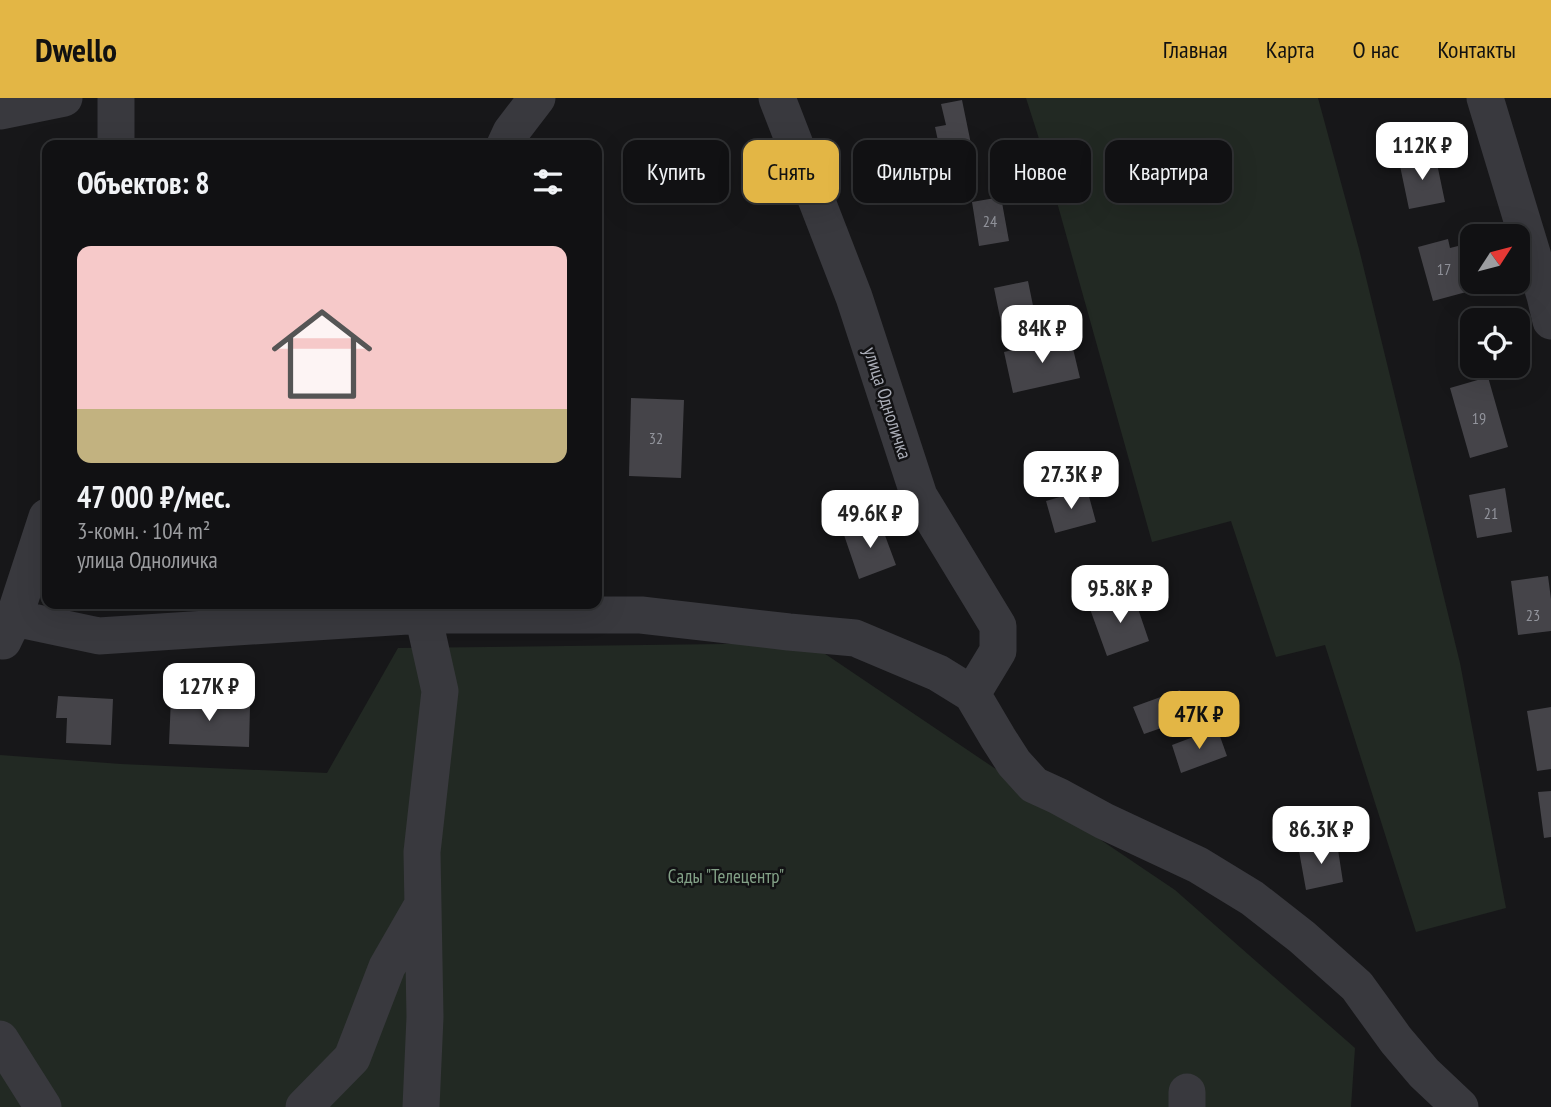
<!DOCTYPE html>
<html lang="ru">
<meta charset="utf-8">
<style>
body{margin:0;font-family:"PT Sans Narrow",sans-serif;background:#1e1f21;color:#f1f3f6;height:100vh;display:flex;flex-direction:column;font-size:26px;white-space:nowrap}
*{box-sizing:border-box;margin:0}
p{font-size:23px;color:#9c9da0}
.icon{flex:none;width:38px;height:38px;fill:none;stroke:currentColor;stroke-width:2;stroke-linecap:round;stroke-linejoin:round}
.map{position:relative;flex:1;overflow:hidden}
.panel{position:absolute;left:42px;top:42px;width:560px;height:469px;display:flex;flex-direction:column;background:#111113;border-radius:14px;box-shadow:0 7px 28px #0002,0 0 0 2px #303133}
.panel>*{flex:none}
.top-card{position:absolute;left:623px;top:42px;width:665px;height:63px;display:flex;gap:14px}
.needle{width:46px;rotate:54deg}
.controls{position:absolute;left:1460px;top:126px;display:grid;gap:14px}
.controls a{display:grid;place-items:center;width:70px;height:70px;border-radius:14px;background:#111113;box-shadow:0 7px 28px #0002,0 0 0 2px #303133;font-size:35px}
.price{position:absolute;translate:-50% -60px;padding:0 16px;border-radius:14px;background:#fff;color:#222;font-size:23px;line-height:46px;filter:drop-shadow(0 2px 4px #0008)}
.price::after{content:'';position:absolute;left:50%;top:42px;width:21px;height:16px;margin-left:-10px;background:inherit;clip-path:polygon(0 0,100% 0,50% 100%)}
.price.on{background:#e3b645;color:#111}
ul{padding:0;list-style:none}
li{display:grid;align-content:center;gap:14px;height:371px;padding:0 35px}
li+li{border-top:2px solid #303133}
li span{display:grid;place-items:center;height:217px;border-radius:14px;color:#555}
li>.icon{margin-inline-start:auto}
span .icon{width:126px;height:126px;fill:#fffc;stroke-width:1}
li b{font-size:30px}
h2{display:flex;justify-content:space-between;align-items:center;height:84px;padding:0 35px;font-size:30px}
.chip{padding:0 24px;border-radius:14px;background:#111113;box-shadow:0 7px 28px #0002,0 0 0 2px #303133;font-size:24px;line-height:63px}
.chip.on{background:#e3b645;color:#111}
header{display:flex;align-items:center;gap:42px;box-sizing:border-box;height:98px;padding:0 35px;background:#e3b645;color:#111}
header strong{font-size:33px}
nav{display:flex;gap:38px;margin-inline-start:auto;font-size:24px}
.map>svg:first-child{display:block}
</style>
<header>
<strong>Dwello</strong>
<nav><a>Главная</a><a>Карта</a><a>О нас</a><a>Контакты</a></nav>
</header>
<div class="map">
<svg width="1551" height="1009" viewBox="0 0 1551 1009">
<rect width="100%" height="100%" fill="#171719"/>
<path fill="#222923" d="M1026,0h292l41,151 101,414 46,245 -90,24 -91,-287 -49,12 -45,-136 -79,21 -111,-397z
M809,545l366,247 180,158 -4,59h-1351v-352l121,9 206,9 71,-125z"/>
<path fill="#454449" d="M962,2l9,44 -31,6 -5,-23 11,-2 -5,-21z
M1435,56l10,48 -36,7 -10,-48z
M1001,99l8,44 -30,5 -7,-44z
M1448,141l2,9 8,-2 12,45 -37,10 -15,-54z
M1028,183l10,49 -34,7 -10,-49z
M1070,238l10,42 -67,15 -9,-41z
M1488,279l20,70 -38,11 -20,-70z
M631,300l53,2 -3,78 -52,-2z
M1505,390l7,44 -35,6 -8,-43z
M1087,391l9,33 -41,11 -9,-32z
M880,424l16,43 -37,14 -15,-44z
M1548,478l3,23v32l-33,4 -7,-54z
M1133,496l16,47 -42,15 -17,-47z
M1180,592l10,28 -46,16 -11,-27z
M58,598l55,3 -2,46 -45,-2 1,-25h-11z
M171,600l59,1v6l20,1 -1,41 -80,-3z
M1551,609v62l-14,2 -10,-60z
M1217,630l10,28 -46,17 -9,-28z
M1551,693v46l-7,1 -6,-46z
M1337,745l6,39 -37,8 -7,-39z"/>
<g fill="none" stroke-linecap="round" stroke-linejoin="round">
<path stroke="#39393e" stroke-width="37" d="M777,0l77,199 65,199 79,130v25l-26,43
M1485,0l60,198 6,25
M0,13l64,-13
M116,47v-47
M505,47l6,-13 26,-34
M0,524l14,-4 85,18 324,-21h218l148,17 66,6 83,35 34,21 26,44 16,25 20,22 24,11 46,25 94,44 54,33 50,39 55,49 39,54 28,33 36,34
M3,543l11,-23 33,-101
M0,941l43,68
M304,1009l48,-49 35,-91 35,-61
M421,1009l4,-90 -3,-165 18,-161 -17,-76 1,-11
M1187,1009v-15"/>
</g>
<g text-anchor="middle" stroke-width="5" stroke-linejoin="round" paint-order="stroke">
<g font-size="16" fill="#92949c">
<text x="990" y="129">24</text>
<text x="1444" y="177">17</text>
<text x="1479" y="326">19</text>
<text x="656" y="346">32</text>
<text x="1491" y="421">21</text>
<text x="1533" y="523">23</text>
</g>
<g font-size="19" fill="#abaeb8" stroke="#121214">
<text transform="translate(888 305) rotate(72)" y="7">улица Одноличка</text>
</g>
<g font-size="19" fill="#83a187" stroke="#121214">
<text x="726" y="785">Сады "Телецентр"</text>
</g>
</g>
</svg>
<div class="controls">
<a><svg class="needle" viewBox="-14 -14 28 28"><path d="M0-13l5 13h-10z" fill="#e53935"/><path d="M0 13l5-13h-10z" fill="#9c9da0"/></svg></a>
<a><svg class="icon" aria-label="locate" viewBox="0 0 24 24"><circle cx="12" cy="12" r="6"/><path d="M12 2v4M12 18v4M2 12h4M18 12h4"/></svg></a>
</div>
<b class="price" style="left:1422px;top:84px">112K ₽</b>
<b class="price" style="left:1042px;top:267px">84K ₽</b>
<b class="price" style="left:1071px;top:413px">27.3K ₽</b>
<b class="price" style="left:870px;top:452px">49.6K ₽</b>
<b class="price" style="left:1120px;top:527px">95.8K ₽</b>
<b class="price" style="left:209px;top:625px">127K ₽</b>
<b class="price on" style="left:1199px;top:653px">47K ₽</b>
<b class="price" style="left:1321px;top:768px">86.3K ₽</b>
<div class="top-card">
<a class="chip">Купить</a>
<a class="chip on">Снять</a>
<a class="chip">Фильтры</a>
<a class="chip">Новое</a>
<a class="chip">Квартира</a>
</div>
<section class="panel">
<h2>Объектов: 8<svg class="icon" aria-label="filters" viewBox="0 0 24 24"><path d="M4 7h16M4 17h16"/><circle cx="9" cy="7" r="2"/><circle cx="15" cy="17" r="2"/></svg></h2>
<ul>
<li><span style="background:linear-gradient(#f6c9c9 75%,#c2b280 0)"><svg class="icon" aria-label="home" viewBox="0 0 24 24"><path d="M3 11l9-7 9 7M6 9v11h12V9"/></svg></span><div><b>47 000 ₽/мес.</b><p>3-комн. · 104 m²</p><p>улица Одноличка</p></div></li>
</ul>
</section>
</div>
